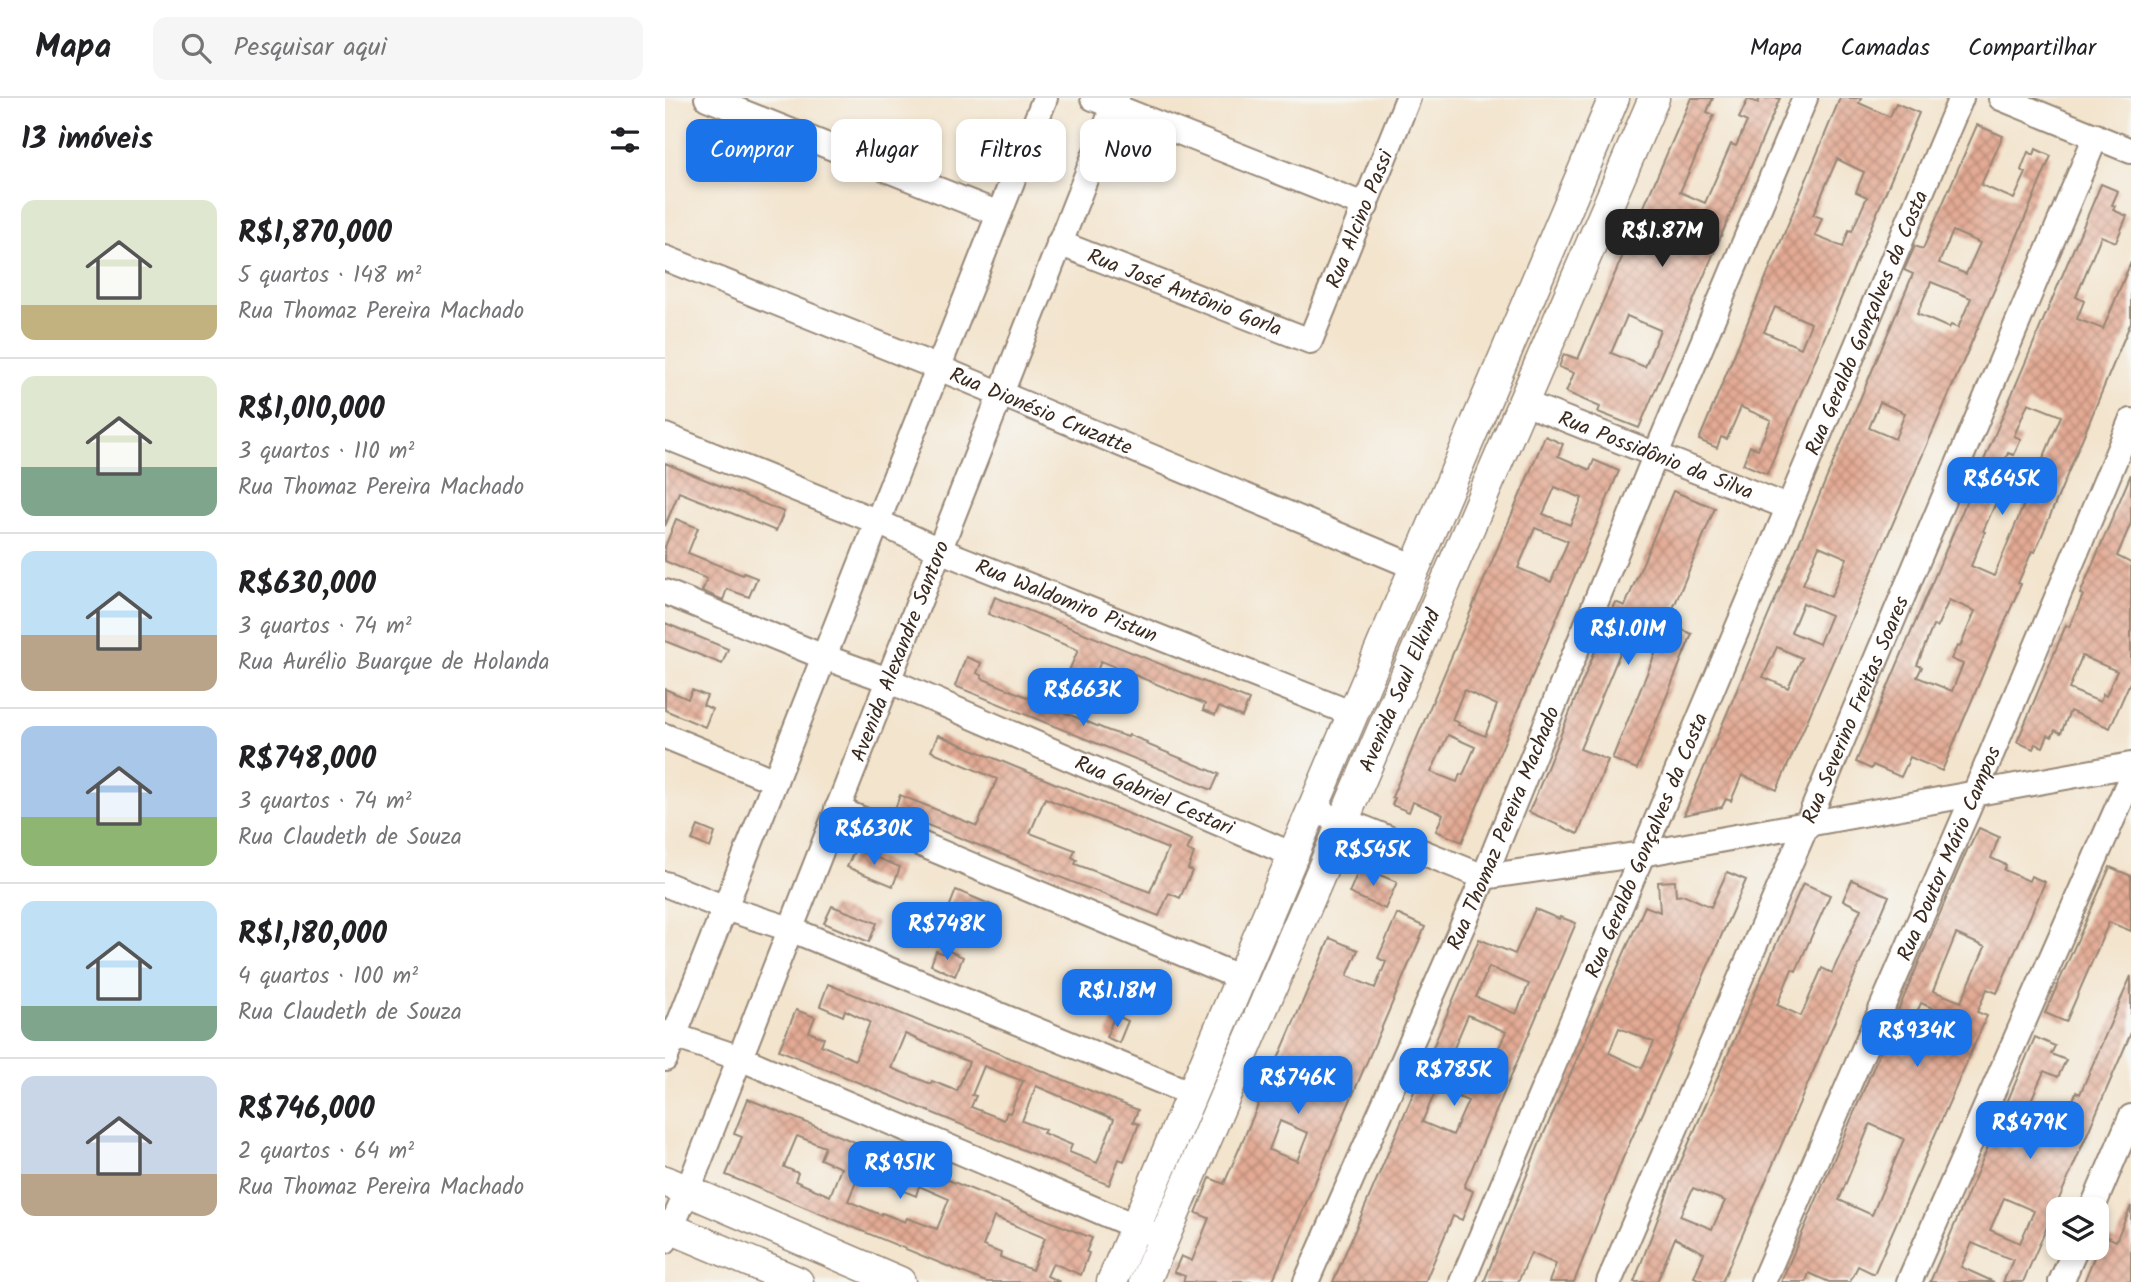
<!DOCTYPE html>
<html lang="pt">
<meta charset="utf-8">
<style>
body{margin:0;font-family:Kalam,sans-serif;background:#f6f6f6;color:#202124;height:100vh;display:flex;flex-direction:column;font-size:26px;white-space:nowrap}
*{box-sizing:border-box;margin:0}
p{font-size:23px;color:#757577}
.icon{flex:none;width:38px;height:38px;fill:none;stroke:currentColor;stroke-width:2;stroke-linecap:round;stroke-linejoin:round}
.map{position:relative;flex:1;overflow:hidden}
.details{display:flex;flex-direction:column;background:#fff;width:665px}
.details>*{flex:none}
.guide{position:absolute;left:21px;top:21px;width:665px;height:63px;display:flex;gap:14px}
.fabs{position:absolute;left:1381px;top:1099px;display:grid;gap:14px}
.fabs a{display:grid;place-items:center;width:63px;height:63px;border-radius:14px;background:#fff;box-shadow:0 4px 10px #0003;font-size:35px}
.price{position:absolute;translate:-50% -60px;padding:0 16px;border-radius:14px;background:#1a73e8;color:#fff;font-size:23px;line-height:46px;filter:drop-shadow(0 2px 4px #0008)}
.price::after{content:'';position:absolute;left:50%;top:42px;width:21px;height:16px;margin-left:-10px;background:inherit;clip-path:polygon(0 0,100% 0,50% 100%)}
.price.selected{background:#222;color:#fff}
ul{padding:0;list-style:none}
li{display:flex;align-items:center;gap:21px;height:175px;padding:0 21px}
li+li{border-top:2px solid #e0e0e0}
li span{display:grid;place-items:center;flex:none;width:196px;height:140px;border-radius:14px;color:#555}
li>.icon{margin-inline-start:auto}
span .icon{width:84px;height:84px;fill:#fffc;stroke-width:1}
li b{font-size:30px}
h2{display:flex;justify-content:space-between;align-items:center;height:84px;padding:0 21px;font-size:30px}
.tag{padding:0 24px;border-radius:14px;background:#fff;box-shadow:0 4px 10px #0003;font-size:24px;line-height:63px}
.tag.selected{background:#1a73e8;color:#fff}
header{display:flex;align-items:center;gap:42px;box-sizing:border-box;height:98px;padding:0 35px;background:#fff;border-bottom:2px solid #e0e0e0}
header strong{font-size:33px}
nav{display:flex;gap:38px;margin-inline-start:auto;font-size:24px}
.search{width:490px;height:63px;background:#f6f6f6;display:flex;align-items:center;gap:18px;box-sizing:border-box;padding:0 24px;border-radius:14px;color:#757577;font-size:26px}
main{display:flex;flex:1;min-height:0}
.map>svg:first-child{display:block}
</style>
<header>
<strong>Mapa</strong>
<div class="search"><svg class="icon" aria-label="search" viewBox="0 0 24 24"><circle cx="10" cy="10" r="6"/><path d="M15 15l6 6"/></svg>Pesquisar aqui</div>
<nav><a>Mapa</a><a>Camadas</a><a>Compartilhar</a></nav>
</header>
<main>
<section class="details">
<h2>13 imóveis<svg class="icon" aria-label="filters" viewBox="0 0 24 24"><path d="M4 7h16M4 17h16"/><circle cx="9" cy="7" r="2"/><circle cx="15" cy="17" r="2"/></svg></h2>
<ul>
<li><span style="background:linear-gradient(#dfe7d0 75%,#c2b280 0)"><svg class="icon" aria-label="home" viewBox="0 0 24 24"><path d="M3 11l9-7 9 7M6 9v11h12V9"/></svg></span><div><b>R$1,870,000</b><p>5 quartos · 148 m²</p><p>Rua Thomaz Pereira Machado</p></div></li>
<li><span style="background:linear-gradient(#dfe7d0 65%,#7fa58c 0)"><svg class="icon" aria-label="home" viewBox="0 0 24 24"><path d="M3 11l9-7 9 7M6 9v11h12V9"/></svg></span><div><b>R$1,010,000</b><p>3 quartos · 110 m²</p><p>Rua Thomaz Pereira Machado</p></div></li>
<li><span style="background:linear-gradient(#bfe0f5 60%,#b9a48a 0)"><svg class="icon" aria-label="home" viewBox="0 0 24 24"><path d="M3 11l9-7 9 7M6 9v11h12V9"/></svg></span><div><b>R$630,000</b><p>3 quartos · 74 m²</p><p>Rua Aurélio Buarque de Holanda</p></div></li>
<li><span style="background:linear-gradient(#a9c7e8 65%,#8fb573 0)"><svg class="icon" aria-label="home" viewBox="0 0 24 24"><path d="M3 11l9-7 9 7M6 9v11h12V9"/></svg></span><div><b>R$748,000</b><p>3 quartos · 74 m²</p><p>Rua Claudeth de Souza</p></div></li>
<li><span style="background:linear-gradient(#bfe0f5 75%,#7fa58c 0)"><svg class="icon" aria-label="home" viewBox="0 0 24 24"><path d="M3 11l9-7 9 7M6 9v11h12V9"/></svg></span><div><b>R$1,180,000</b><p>4 quartos · 100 m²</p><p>Rua Claudeth de Souza</p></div></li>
<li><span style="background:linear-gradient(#c9d6e8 70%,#b9a48a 0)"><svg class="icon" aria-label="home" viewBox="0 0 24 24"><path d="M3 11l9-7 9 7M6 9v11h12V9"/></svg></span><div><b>R$746,000</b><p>2 quartos · 64 m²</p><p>Rua Thomaz Pereira Machado</p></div></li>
</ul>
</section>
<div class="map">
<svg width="1466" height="1184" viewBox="0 0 1466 1184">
<defs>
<pattern id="building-cross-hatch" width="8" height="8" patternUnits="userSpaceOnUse" patternTransform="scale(1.75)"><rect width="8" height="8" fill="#e3aa94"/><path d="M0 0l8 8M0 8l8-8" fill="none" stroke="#b98b78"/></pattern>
</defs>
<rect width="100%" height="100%" fill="#f6f6f2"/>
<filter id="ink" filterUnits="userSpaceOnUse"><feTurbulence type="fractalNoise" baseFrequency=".0143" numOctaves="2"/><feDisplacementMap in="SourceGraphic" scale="14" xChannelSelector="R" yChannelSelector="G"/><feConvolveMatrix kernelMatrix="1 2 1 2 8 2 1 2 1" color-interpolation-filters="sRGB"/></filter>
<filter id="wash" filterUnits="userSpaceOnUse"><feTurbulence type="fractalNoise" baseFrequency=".00686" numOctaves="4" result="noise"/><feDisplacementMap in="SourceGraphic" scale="28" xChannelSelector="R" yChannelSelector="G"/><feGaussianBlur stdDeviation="1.57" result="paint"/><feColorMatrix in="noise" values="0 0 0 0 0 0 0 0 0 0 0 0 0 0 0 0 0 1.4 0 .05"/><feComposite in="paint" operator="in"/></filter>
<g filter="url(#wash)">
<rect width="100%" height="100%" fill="#f3e4cd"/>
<g id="blocks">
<path fill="url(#building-cross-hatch)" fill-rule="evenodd" d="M1026,0h22l-6,14 7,3 -34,77 25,11 26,-59 5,2 11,-24 -8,-4 9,-19 10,4 2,-5h20l-141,330 -41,-16 2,-5 -34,-15 8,-19 -15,-6 5,-13 14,5zM962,218l33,14 -15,37 -34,-14z
M1175,0h21l-2,5 31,14 6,-14 23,10 -152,361 -24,-10 7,-18 8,3 13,-29 -30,-13 -14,32 -6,-2 -4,11 -18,-8zM1172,61l27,13 -8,20 11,5 -15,34 -3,-1 -6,17 -28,-11 7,-18 -9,-3zM1110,209l36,16 -10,25 -37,-16z
M1312,27l26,11 -22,49 33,14 12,-26 -5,-3 7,-18 6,3 2,-6 15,7 -42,100 -232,534 -35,-15 -11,26 -5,-2 -4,8 -38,8 229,-541 -9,-4 11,-24 8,3zM1288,133l27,12 -14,31 -27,-11zM1266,184l40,16 -13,30 -7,-3 -2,3 -32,-14zM1215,304l25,11 -10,26 -26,-11zM1154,448l28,12 -16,39 -28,-13zM1138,505l28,12 -12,29 -28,-12zM1112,549l25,11 -14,30 -25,-11z
M1436,86l17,7 -6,14 3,1 -2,4 14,6 -11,26 -15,-6 -25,61 8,4 -7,18 26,10 28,-67v60l-96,230 -3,-1 -14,32 3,1 -79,187 -32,-14 -9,20 -28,-12 -2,4 -15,-7zM1363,305l33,13 -67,160 -23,-10 14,-34 -2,-1 22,-48 -8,-3 11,-27 6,2 7,-16 -7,-3zM1284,502l26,11 -15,36 -3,-1 -6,13 12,5 -11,27 -35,-14 5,-10 -5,-2 16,-39 4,1z
M880,338l18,8 -5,12 32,14 4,-10 25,11 -157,371 -26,-11 7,-17 -30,-12 -4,10 -17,-7 3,-7 -3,-1zM890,389l27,11 -12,27 -27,-11zM870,430l33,13 -17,41 -33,-14zM799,592l33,15 -12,31 -27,-11 1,-2 -7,-3zM783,637l27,12 -12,28 -3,-1 -3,8 -26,-10z
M0,365l119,49 -8,19 -97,-39 -14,34z
M1466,376v49l-14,33 14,7v117l-21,48 -40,-17 -9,22 -6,-3 -3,7 -4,-2 -5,12 -8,-3 -2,5 -16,-7 49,-117 3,2 14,-32 -3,-1zM1417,558l35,15 -11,25 -3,-2 -3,8 -31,-13z
M1008,393l42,17 -48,115 25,11 -55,135 -25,-10 45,-110 -30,-13 -47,113 28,11 -30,74 -49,-22 86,-210 10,4z
M11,421l22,9 -10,25 55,22 1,-2 13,5 -8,19 -22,-8 -4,11 -21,-9 5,-12 -42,-18v-14z
M330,499l254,103 -7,17 -23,-10 -4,8 -12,-5 2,-6 -104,-43 -12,29 -24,-10 13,-30 -90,-36z
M0,525l63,26 -6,15 -57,-23z
M301,559l15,6 -4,10 5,3 -1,2 128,53 19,6 1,-2 18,7 -1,2 73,30 -7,16 -257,-104z
M0,591l23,10 4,-9 15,6 -4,9 9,4 -7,18 -40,-17z
M273,637l254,105 -5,10 7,3 -6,16 4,2 -12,27 -11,-5 -10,23 -265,-104 6,-17 77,31 20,-47 -66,-28zM380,700l123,51 -18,43 -75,-28 2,-4 -5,-3 3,-7 -45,-17z
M33,728l17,7 -5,15 -18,-8z
M1314,730l20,9 -8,21 15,7 -2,5 25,11 2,-5 14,6 -48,111 -10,-4 -10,23 10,4 -113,258 -16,-8 -8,16h-21l-20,-9 -3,9h-25l187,-434h1zM1291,836l29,13 -24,55 -28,-11zM1256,905l38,17 -11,25 -38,-17zM1205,1026l34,15 -32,76 -33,-15z
M190,751l45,18 -7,19 -46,-19z
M695,769l37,15 -12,27 -36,-16z
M1445,769l21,9v55l-22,-9 -43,100 -21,-9z
M1062,774l19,8 -123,278 -49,124h-25l7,-18 -25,-11 -13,29h-34l57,-142 104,-234 15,6 -2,-30 17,-1 1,15 9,-1 26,12zM954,930l35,14 -12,26 -33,-15z
M1187,782l37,16 -167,386h-17l-11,-5 10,-24 -29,-15 -18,44h-23l37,-98 132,-301 27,12 -34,76 -4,-2 -15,36 24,11 21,-48 10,5 29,-64 -18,-9zM1028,1090l32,13 -13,28 -32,-13z
M291,792l43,18 -7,17 -43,-17z
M167,808l45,17 -8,19 -45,-19z
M870,811l24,10 1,-2 16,6 -112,264 9,4 -11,29 -9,-4 -28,66h-92l146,-343 36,15zM824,869l40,17 -13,30 -40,-17zM803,917l38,17 -15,33 -9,-4 -8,20 -29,-12zM772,990l31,13 -15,34 -31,-13z
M732,816l28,13 -153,355h-89l2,-6 -11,-4 7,-16 11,5 17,-43 -13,-5 14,-35 14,6 106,-246 28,12 -11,26 28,12 11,-26 -8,-4zM615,1023l28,12 -11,28 -28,-11z
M282,852l16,7 -8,19 -24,-11 5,-14 9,3z
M1466,878v57l-108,249h-20l10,-22 -41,-17 -11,24 33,15h-64l105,-245 20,9 -4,8 15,6 -8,17 -14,-6 -15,34 31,13 1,-3 6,2 9,-25 4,2zM1339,1100l30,13 -14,32 -30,-13z
M163,886l310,126 -5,12 6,2 -15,37 -5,-2 -10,26 -330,-135 17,-40 19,7 -6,15 15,6 -3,7 34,15 15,-38 -25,-12 -2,6 -23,-10zM240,936l64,28 -12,29 -25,-10 -1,3 -40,-16zM319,968l39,15 -13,32 -3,-1 -3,8 -33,-13 5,-11 -4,-1zM371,988l78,33 -17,44 -28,-11 3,-7 -29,-12 2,-3 -23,-9z
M450,917l13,6 -9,22 -13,-6z
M83,1001l344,139 -6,14 3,1 -8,22 -28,-12 -6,13 13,6h-74l-260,-107 16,-38 -8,-3zM132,1038l28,11 -5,12 21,9 -11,28 -35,-15 3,-8 -14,-6zM193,1078l9,4 1,-4 48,20 3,-10 30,13 -12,30 -30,-11 -2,4 -23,-9 -1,2 -33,-14zM329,1119l51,21 -13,32 -32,-13 1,-4 -18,-7z
M1466,1108v76h-47l19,-47 13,6z"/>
</g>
</g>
<g filter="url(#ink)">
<use href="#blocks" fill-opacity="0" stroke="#978776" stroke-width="2"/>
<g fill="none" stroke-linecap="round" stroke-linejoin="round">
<g stroke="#978776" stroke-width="28">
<g id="minor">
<path d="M42,0l292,116"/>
<path d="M428,0l273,108"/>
<path d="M1336,0l130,53"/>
<path id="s1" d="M394,145l251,98 98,-243"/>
<path id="s2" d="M0,160l274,110 476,199"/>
<path id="s3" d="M857,304l266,105"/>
<path id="s4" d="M0,338l213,86 61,28 414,164"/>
<path id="s5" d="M0,494l159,65 64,23 405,175"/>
<path d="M0,638l110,45"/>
<path d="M172,711l404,169"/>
<path d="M647,713l31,9 141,57 158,-23 489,-89"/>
<path d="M0,786l60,24 65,21 402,165"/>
<path d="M0,935l75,25 413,176"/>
<path d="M0,961l380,-961"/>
<path d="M1427,1111l39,-92"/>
<path id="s6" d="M0,1143l23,-51 429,-1092"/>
<path id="s7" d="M641,1184l178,-405 172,-423 149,-356"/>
<path id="s8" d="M797,1184l499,-1184"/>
<path id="s9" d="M944,1184l198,-458 289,-688"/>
<path id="s10" d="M1098,1184l212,-489 156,-372"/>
<path d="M1244,1184l222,-505"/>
<path d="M1396,1184l15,-34"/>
</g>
</g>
<g stroke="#978776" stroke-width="33">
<g id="major">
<path d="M0,1083l235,101"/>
<path d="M0,1128l133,56"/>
<path d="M447,1184l502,-1184"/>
<path id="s11" d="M480,1184l509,-1184"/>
</g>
</g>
<use href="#minor" stroke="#fff" stroke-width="24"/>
<use href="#major" stroke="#fff" stroke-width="30"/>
</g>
</g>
<g text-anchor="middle" stroke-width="5" stroke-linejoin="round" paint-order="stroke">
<g font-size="21" fill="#3b2a1e" stroke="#f6f6f2">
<text dy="7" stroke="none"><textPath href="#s1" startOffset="401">Rua Alcino Passi</textPath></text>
<text dy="7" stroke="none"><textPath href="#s1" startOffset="135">Rua José Antônio Gorla</textPath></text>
<text dy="7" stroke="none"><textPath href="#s8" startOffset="1041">Rua Geraldo Gonçalves da Costa</textPath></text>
<text dy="7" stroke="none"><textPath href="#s2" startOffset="406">Rua Dionésio Cruzatte</textPath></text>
<text dy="7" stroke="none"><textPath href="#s3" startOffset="144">Rua Possidônio da Silva</textPath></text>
<text dy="7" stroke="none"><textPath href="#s4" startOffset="434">Rua Waldomiro Pistun</textPath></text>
<text dy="7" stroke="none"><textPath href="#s6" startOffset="635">Avenida Alexandre Santoro</textPath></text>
<text dy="7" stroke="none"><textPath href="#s11" startOffset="644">Avenida Saul Elkind</textPath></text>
<text dy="7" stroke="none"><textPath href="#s9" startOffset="623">Rua Severino Freitas Soares</textPath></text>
<text dy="7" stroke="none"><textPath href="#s5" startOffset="530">Rua Gabriel Cestari</textPath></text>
<text dy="7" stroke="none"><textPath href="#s7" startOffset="495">Rua Thomaz Pereira Machado</textPath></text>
<text dy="7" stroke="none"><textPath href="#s8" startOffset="474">Rua Geraldo Gonçalves da Costa</textPath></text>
<text dy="7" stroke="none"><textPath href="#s10" startOffset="467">Rua Doutor Mário Campos</textPath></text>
</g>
</g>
</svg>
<div class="fabs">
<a><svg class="icon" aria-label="layers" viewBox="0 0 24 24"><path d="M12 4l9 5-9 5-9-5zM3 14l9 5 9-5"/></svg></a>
</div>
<b class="price selected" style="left:997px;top:171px">R$1.87M</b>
<b class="price" style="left:1337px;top:419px">R$645K</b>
<b class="price" style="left:963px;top:569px">R$1.01M</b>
<b class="price" style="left:418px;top:630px">R$663K</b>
<b class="price" style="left:209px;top:769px">R$630K</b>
<b class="price" style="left:708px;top:790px">R$545K</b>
<b class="price" style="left:282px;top:864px">R$748K</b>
<b class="price" style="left:452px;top:931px">R$1.18M</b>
<b class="price" style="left:1252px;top:971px">R$934K</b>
<b class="price" style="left:789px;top:1010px">R$785K</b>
<b class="price" style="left:633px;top:1018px">R$746K</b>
<b class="price" style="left:1365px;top:1063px">R$479K</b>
<b class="price" style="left:235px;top:1103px">R$951K</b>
<div class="guide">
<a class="tag selected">Comprar</a>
<a class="tag">Alugar</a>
<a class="tag">Filtros</a>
<a class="tag">Novo</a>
</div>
</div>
</main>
